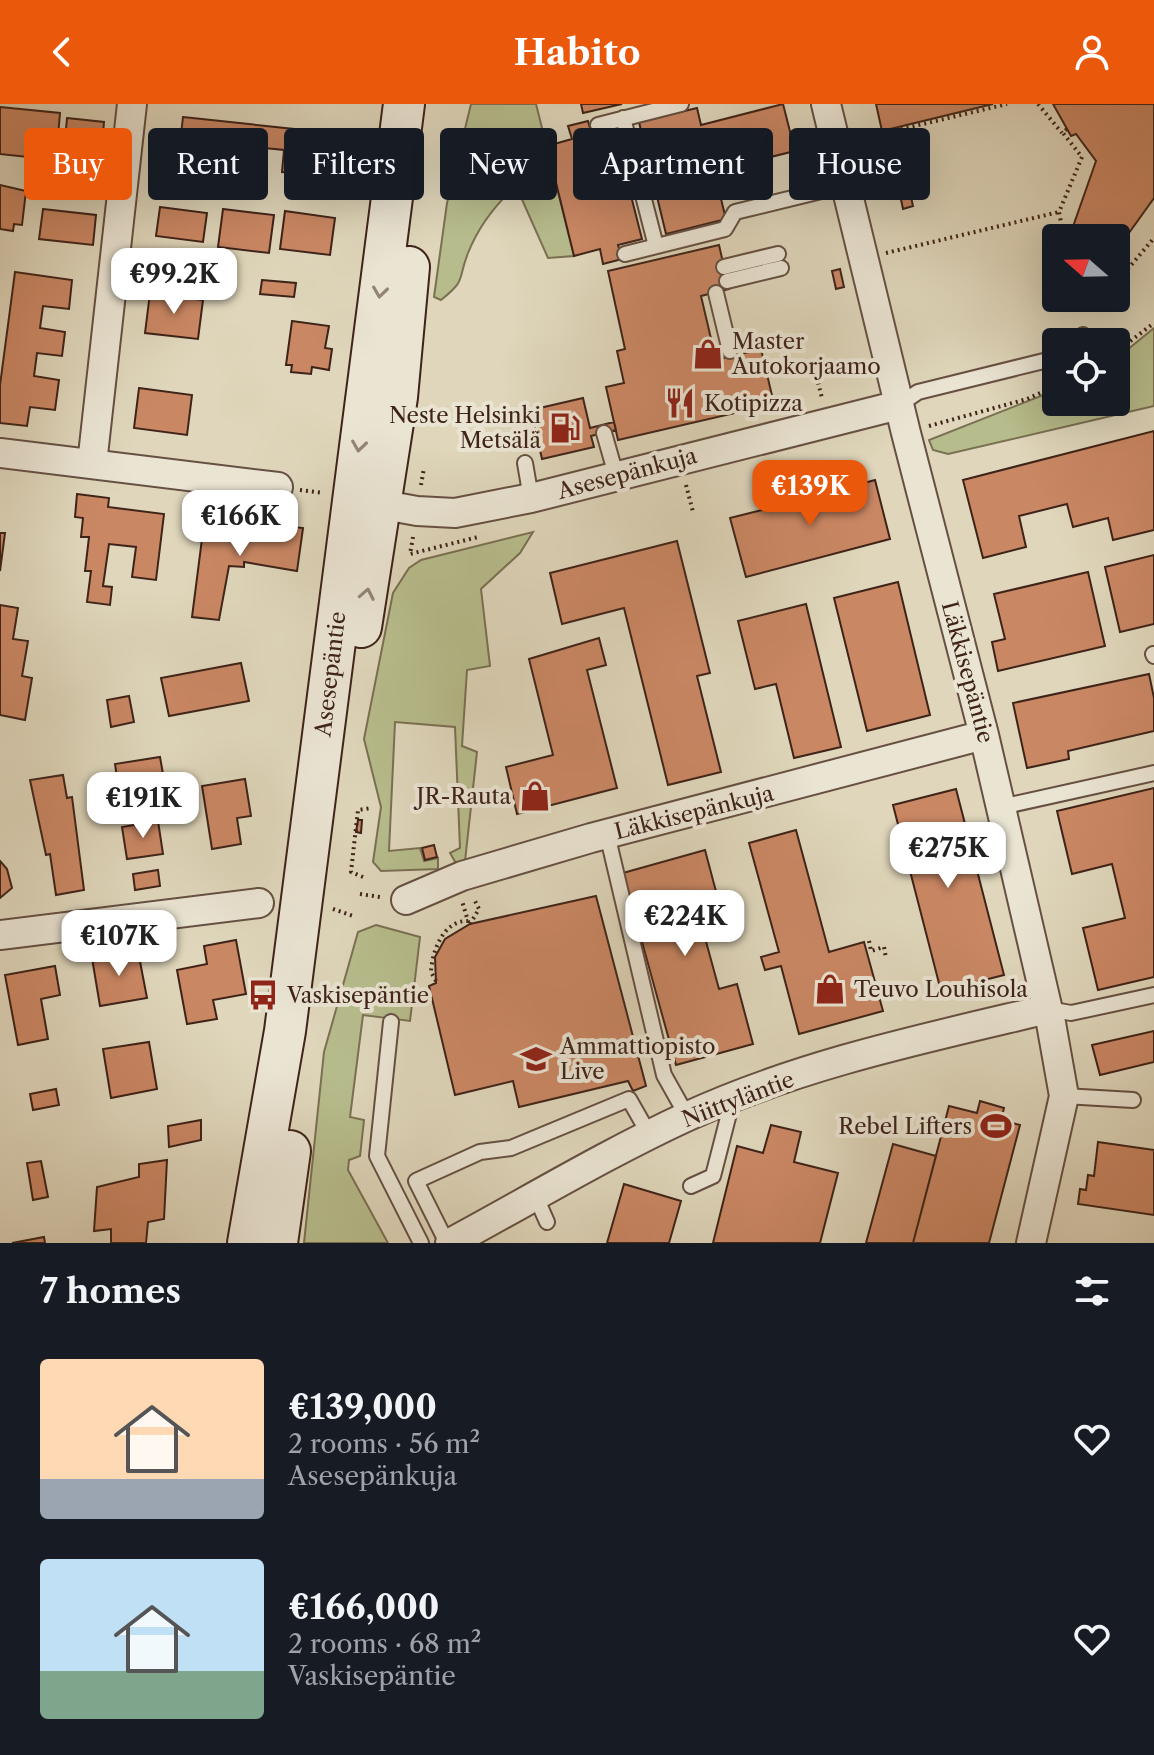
<!DOCTYPE html>
<meta charset="utf-8">
<style>
body{margin:0;font-family:"Libre Caslon Text",serif;background:#242831;color:#f1f3f6;height:100vh;display:flex;flex-direction:column;font-size:30px;white-space:nowrap}
*{box-sizing:border-box;margin:0}
p{font-size:26px;color:#9ea1a6}
.icon{flex:none;width:44px;height:44px;fill:none;stroke:currentColor;stroke-width:2;stroke-linecap:round;stroke-linejoin:round}
.map{position:relative;height:1139px;overflow:hidden}
.side{display:flex;flex-direction:column;background:#171b24;flex:1}
.side>*{flex:none}
.hud{position:absolute;left:24px;top:24px;width:1106px;height:72px;display:flex;gap:16px}
.needle{width:52px;rotate:290deg}
.buttons{position:absolute;left:1042px;top:120px;display:grid;gap:16px}
.buttons a{display:grid;place-items:center;width:88px;height:88px;border-radius:8px;background:#171b24;box-shadow:0 8px 32px #0002;font-size:40px}
.price{position:absolute;translate:-50% -68px;padding:0 18px;border-radius:16px;background:#fff;color:#222;font-size:26px;line-height:52px;filter:drop-shadow(0 2px 4px #0008)}
.price::after{content:'';position:absolute;left:50%;top:48px;width:24px;height:18px;margin-left:-12px;background:inherit;clip-path:polygon(0 0,100% 0,50% 100%)}
.price.current{background:#ea580c;color:#fff}
ul{padding:0;list-style:none}
li{display:flex;align-items:center;gap:24px;height:200px;padding:0 40px}
li span{display:grid;place-items:center;flex:none;width:224px;height:160px;border-radius:8px;color:#555}
li>.icon{margin-inline-start:auto}
span .icon{width:96px;height:96px;fill:#fffc;stroke-width:1}
li b{font-size:34px}
h2{display:flex;justify-content:space-between;align-items:center;height:96px;padding:0 40px;font-size:34px}
.pill{padding:0 28px;border-radius:8px;background:#171b24;box-shadow:0 8px 32px #0002;font-size:28px;line-height:72px}
.pill.current{background:#ea580c;color:#fff}
header{display:flex;justify-content:space-between;align-items:center;height:104px;padding:0 40px;background:#ea580c;color:#fff;font-size:36px;font-weight:700}
.map>svg:first-child{display:block}
</style>
<header><svg class="icon" aria-label="back" viewBox="0 0 24 24"><path d="M15 5l-7 7 7 7"/></svg>Habito<svg class="icon" aria-label="person" viewBox="0 0 24 24"><circle cx="12" cy="8" r="4"/><path d="M4 21q1-7 8-7t8 7"/></svg></header>
<div class="map">
<svg width="1154" height="1139" viewBox="0 0 1154 1139">
<rect width="100%" height="100%" fill="#dfd6bb"/>
<filter id="stains"><feTurbulence type="fractalNoise" baseFrequency=".0025" numOctaves="4"/><feColorMatrix values="0 0 0 0 .2 0 0 0 0 .09 0 0 0 0 .02 0 0 0 .5 -.17"/></filter>
<radialGradient id="worn" r=".72"><stop offset=".6" stop-color="#630" stop-opacity="0"/><stop offset="1" stop-color="#630" stop-opacity=".3"/></radialGradient>
<path fill="#b7bc8c" stroke="#7a7052" stroke-width="2" d="M471,0h65l38,152 -26,2 -32,-72c-20,18 -38,42 -48,67 -11,28 -1,26 -27,47l-7,-3 13,-94z
M1154,224v78l-206,48 -15,-4 -4,-10 127,-50v12h60v-43z
M533,428l-13,21 -39,36 9,77 -23,4 -5,76 15,6 -12,109 -8,4 -7,-12 10,-5 -5,-121 -60,-5 -6,129 31,-3 4,13 14,-3v11l-57,2 -8,-9 8,-55 -17,-68 29,-146 16,-25 12,-8z
M376,821l44,12 -10,84 -47,-6 -13,102 14,3 -4,36 -11,4 -1,10 40,73h-84l20,-191 34,-120z"/>
<path fill="#ca8764" stroke="#3e2319" stroke-width="2" d="M581,0h41l-39,9z
M783,0l12,47 -81,20 12,48 -60,15 -27,-112 58,-14 4,17z
M876,0h117l-111,27z
M1053,0h101v94l-38,53v-13h-47l27,-77 -20,-27 -5,2z
M0,3l60,6 -4,47 -56,-6z
M183,13l130,14 -5,43 -26,-2 2,-22 -40,-4 -2,22 -16,-2 2,-22 -25,-2 -2,21 -23,-2z
M67,14l37,4 -2,23 -37,-4z
M588,17l4,14 22,-6 28,110 -24,6 4,14 -19,5 -3,-15 -26,7 -27,-110 25,-7 -4,-13z
M0,81l26,6 -4,34 -8,-1 -1,7 -13,-2z
M909,84l4,18 -10,3 -4,-19z
M160,103l47,6 -4,29 -47,-6z
M43,105l53,6 -3,30 -54,-6z
M223,105l51,6 -5,38 -51,-6z
M285,107l50,7 -5,37 -50,-6z
M719,141l10,44 -28,7 15,64 45,-11 13,55 -156,36 -12,-53 18,-4 -7,-32 8,-2 -17,-78z
M840,165l4,18 -8,2 -4,-18z
M15,168l57,8 -3,29 -26,-3 -3,22 25,4 -3,24 -25,-3 -3,23 25,4 -4,30 -25,-3 -3,19 -27,-3v-38z
M262,176l34,3 -2,14 -34,-3z
M150,189l53,7 -5,39 -53,-6z
M292,217l37,5 -4,22 7,1 -3,21 -17,-3 -1,7 -20,-2 1,-7h-6z
M139,284l53,7 -5,40 -53,-7z
M583,294l7,30 24,-6 2,8 -25,6 3,11 -52,12 -11,-49z
M1154,327v99l-41,10 -5,-22 -35,9 -6,-23 -48,12 7,31 -43,11 -20,-78z
M875,376l15,59 -144,38 -16,-59 32,-8 -2,-9 16,-4 2,9z
M77,390l32,4 -1,9 56,7 -8,66 -24,-3 4,-30 -27,-3 -6,42 9,1 -2,18 -23,-3 4,-31h-6l4,-34h-8l2,-19 -8,-1z
M243,417l60,7 -6,43 -53,-9v5l-15,-1 -10,54 -27,-3 12,-94 38,5z
M0,429h5l-5,38z
M677,437l33,132 -13,3 24,96 -53,13 -44,-177 -62,16 -12,-51z
M1154,451v69l-34,8 -15,-65z
M1088,468l17,74 -107,25 -6,-29 13,-3 -11,-45z
M898,478l32,133 -63,16 -33,-133z
M806,500l35,143 -47,11 -18,-74 -21,5 -17,-68z
M0,501l18,3 -5,31 15,2 -6,35 10,2 -7,42 -25,-5z
M599,534l7,27 -19,5 30,118 -100,26 -11,-47 47,-12 -24,-96z
M241,559l8,38 -80,15 -8,-38z
M1149,570l5,24v33l-86,20 1,8 -42,9 -14,-65z
M129,592l5,26 -23,5 -4,-27z
M160,653l6,34 -46,7 -5,-34z
M63,671l4,23 5,-1 12,93 -28,5 -6,-41 -4,1 -16,-75z
M245,675l6,37 -14,2 4,26 -29,5 -10,-63z
M1154,684v189l-56,13 -15,-62 42,-10 -13,-54 -40,10 -15,-63z
M956,685l48,186 -63,16 -48,-186z
M358,716h4l-1,13 -5,-1z
M158,717l5,33 -36,5 -5,-32z
M796,726l33,122 35,-10 19,69 -84,23 -18,-68 -16,4 -4,-13 18,-5 -30,-109z
M434,741l3,12 -12,3 -3,-12z
M705,746l13,49 -22,6 23,84 18,-5 16,60 -77,21 -53,-192z
M0,757l7,8 5,19 -12,10z
M158,766l2,16 -25,4 -2,-16z
M596,792l50,190 -13,5 -5,-10 -109,26 -6,-26 -58,14 -26,-109 7,-3 -1,-26 10,-18 25,-15z
M236,836l10,54 -33,6 4,19 -30,5 -10,-54 30,-6 -3,-18z
M138,847l9,47 -47,8 -8,-48z
M55,862l5,29 -19,4 7,40 -30,6 -13,-70z
M1154,927v31l-54,13 -8,-30z
M149,938l8,47 -46,9 -8,-49z
M56,985l3,16 -26,5 -3,-16z
M980,997l24,7 -3,12 19,5 -31,118h-76l36,-137 28,7z
M201,1016v20l-32,7 -1,-21z
M771,1021l30,7 -7,30 44,11 -18,70h-107l24,-97 26,7z
M1098,1038l56,8v65l-76,-11 2,-15 6,1 2,-15 6,1z
M893,1040l43,12 -23,87h-47z
M167,1056l-3,59 -16,3 -2,21h-35v-14l-17,2 3,-44 42,-10v-13z
M41,1057l7,36 -15,3 -6,-37z
M624,1080l57,17 -12,42h-62z
M44,1133l1,6h-33z"/>
<g fill="none" stroke-linecap="round" stroke-linejoin="round">
<g stroke="#665042" stroke-width="18">
<path id="service" d="M623,14l33,128
M598,21l83,-21
M625,150l100,-25 10,-17 111,-27
M724,163l54,-13
M727,177l54,-13
M716,189l14,58
M1077,238l6,-7
M899,301l19,-13 138,-34
M604,329l12,42
M525,359l6,35
M1153,550l1,2
M1001,703l153,-34
M607,730l57,241 23,41
M1048,905l23,4 83,-18
M391,918l-14,134 44,87
M1064,992l69,4
M691,1082l22,-10 20,-78
M536,1093l11,25
M447,1139l-31,-62 64,-29 31,-4 118,-49 21,37"/>
</g>
<g stroke="#665042" stroke-width="32">
<path id="minor" d="M826,0l80,329 78,302 67,288 13,73 -33,147
M0,349l278,34
M92,360l40,-360
M362,397l55,10 38,2 76,-15 368,-93
M406,796l56,-24 129,-38 393,-103
M0,831l259,-32
M450,1139c78,-42 156,-89 236,-126 115,-53 240,-79 362,-108"/>
</g>
<g stroke="#3e2319" stroke-width="44">
<path id="secondary" d="M361,523l36,-230 12,-130
M248,1139l37,-212 119,-927
M277,1139l13,-92"/>
</g>
<path stroke="#3e2319" stroke-width="4" stroke-dasharray="2 4" stroke-linecap="butt" d="M1038,0l24,29
M860,35l147,-35
M1064,134l-5,-26 23,-55 -19,-24 4,-4
M886,149l173,-41
M1116,179l38,-45
M1068,204l25,-10
M1116,248l38,-29
M815,267l7,27
M929,322l98,-27 29,-13
M421,381l3,-17
M686,381l7,27
M300,386l23,3
M413,433l-3,17 68,-17
M363,773l-12,-5 7,-62 13,-2
M360,790l20,3
M333,805l20,7
M470,820l9,-15 -5,-10
M869,837l2,10 13,-4 2,11
M436,877l-5,-9c1,-20 12,-52 37,-51l-6,-20"/>
<use href="#service" stroke="#eae4d3" stroke-width="14"/>
<use href="#minor" stroke="#eae4d3" stroke-width="28"/>
<use href="#secondary" stroke="#eae4d3" stroke-width="40"/>
</g>
<defs><path id="oneway-chevron" d="M-2-3.5L2.5 0L-2 3.5" fill="none" stroke-width="1.6" stroke-linecap="round" stroke-linejoin="round" transform="scale(2)"/></defs>
<g stroke="#948476">
<use href="#oneway-chevron" transform="translate(380 188) rotate(98)"/>
<use href="#oneway-chevron" transform="translate(359 342) rotate(98)"/>
<use href="#oneway-chevron" transform="translate(367 490) rotate(-79)"/>
</g>
<defs>
<g id="shop-bare" transform="scale(2.4)"><path d="M-5-2.5h2.3a2.7 3.5 0 0 1 5.4 0H5L5.5 6h-11ZM-1.5-2.5h3a1.5 2.3 0 0 0-3 0Z" fill="#8f2418" stroke="#eae4d3" stroke-width="2.5" paint-order="stroke"/></g>
<g id="restaurant-bare" transform="scale(2.4)"><path d="M-5-6h1v4h1v-4h1v4h1v-4h1v5L-1.5 .5V6h-2V.5L-5-1ZM5-6V6H3V1.5H1.5Q1.5-4 5-6Z" fill="#8f2418" stroke="#eae4d3" stroke-width="2.5" paint-order="stroke"/></g>
<g id="fuel-bare" transform="scale(2.4)"><path d="M-5.5-6h7V0h2V4h1.3V-2.5L3-4.5l.8-.8L6-3V5H2.5V1h-1V6h-7ZM-4.2-4.7v3.2H.2V-4.7Z" fill="#8f2418" stroke="#eae4d3" stroke-width="2.5" paint-order="stroke"/></g>
<g id="bus-bare" transform="scale(2.4)"><path d="M-5-6H5V4H4V6H2V4H-2V6H-4V4H-5ZM-3.5-4V0h7V-4ZM-3.5 1.2v1.5H-2V1.2ZM2 1.2v1.5H3.5V1.2Z" fill="#8f2418" stroke="#eae4d3" stroke-width="2.5" paint-order="stroke"/></g>
<g id="school-bare" transform="scale(2.4)"><path d="M0-5L7-2L0 1L-7-2ZM-4 1L0 2.5L4 1V4Q0 6-4 4Z" fill="#8f2418" stroke="#eae4d3" stroke-width="2.5" paint-order="stroke"/></g>
<g id="stadium-bare" transform="scale(2.4)"><path d="M0-5a6.5 5 0 1 0 0 10a6.5 5 0 1 0 0-10ZM-3.5-1.8h7v3.6h-7Z" fill="#8f2418" stroke="#eae4d3" stroke-width="2.5" paint-order="stroke"/></g>
</defs>
<g fill-rule="evenodd">
<use href="#shop-bare" x="708" y="250"/>
<use href="#restaurant-bare" x="680" y="299"/>
<use href="#fuel-bare" x="565" y="324"/>
<use href="#shop-bare" x="535" y="692"/>
<use href="#shop-bare" x="830" y="885"/>
<use href="#bus-bare" x="263" y="891"/>
<use href="#school-bare" x="536" y="955"/>
<use href="#stadium-bare" x="996" y="1022"/>
</g>
<g text-anchor="middle" stroke-width="8" stroke-linejoin="round" paint-order="stroke">
<g font-size="22" fill="#3e2319" stroke="#eae4d3" text-anchor="start">
<text x="732" y="245">Master<tspan x="732" dy="25">Autokorjaamo</tspan></text>
<text x="704" y="307">Kotipizza</text>
<text x="541" y="319" text-anchor="end">Neste Helsinki<tspan x="541" dy="25">Metsälä</tspan></text>
<text x="511" y="700" text-anchor="end">JR-Rauta</text>
<text x="854" y="893">Teuvo Louhisola</text>
<text x="287" y="899">Vaskisepäntie</text>
<text x="560" y="950">Ammattiopisto<tspan x="560" dy="25">Live</tspan></text>
<text x="972" y="1030" text-anchor="end">Rebel Lifters</text>
</g>
<g font-size="22" fill="#3e2319" stroke="#eae4d3">
<text transform="translate(627 369) rotate(-15)" y="8">Asesepänkuja</text>
<text transform="translate(968 568) rotate(75)" y="8">Läkkisepäntie</text>
<text transform="translate(330 570) rotate(-83)" y="8">Asesepäntie</text>
<text transform="translate(694 708) rotate(-14)" y="8">Läkkisepänkuja</text>
<text transform="translate(738 995) rotate(-21)" y="8">Niittyläntie</text>
</g>
</g>
<rect width="100%" height="100%" filter="url(#stains)"/>
<rect width="100%" height="100%" fill="url(#worn)"/>
</svg>
<div class="buttons">
<a><svg class="needle" viewBox="-14 -14 28 28"><path d="M0-13l5 13h-10z" fill="#e53935"/><path d="M0 13l5-13h-10z" fill="#9ea1a6"/></svg></a>
<a><svg class="icon" aria-label="locate" viewBox="0 0 24 24"><circle cx="12" cy="12" r="6"/><path d="M12 2v4M12 18v4M2 12h4M18 12h4"/></svg></a>
</div>
<b class="price" style="left:174px;top:212px">€99.2K</b>
<b class="price current" style="left:810px;top:424px">€139K</b>
<b class="price" style="left:240px;top:454px">€166K</b>
<b class="price" style="left:143px;top:736px">€191K</b>
<b class="price" style="left:948px;top:786px">€275K</b>
<b class="price" style="left:685px;top:854px">€224K</b>
<b class="price" style="left:119px;top:874px">€107K</b>
<div class="hud">
<a class="pill current">Buy</a>
<a class="pill">Rent</a>
<a class="pill">Filters</a>
<a class="pill">New</a>
<a class="pill">Apartment</a>
<a class="pill">House</a>
</div>
</div>
<section class="side">
<h2>7 homes<svg class="icon" aria-label="filters" viewBox="0 0 24 24"><path d="M4 7h16M4 17h16"/><circle cx="9" cy="7" r="2"/><circle cx="15" cy="17" r="2"/></svg></h2>
<ul>
<li><span style="background:linear-gradient(#ffd9b3 75%,#9aa5b1 0)"><svg class="icon" aria-label="home" viewBox="0 0 24 24"><path d="M3 11l9-7 9 7M6 9v11h12V9"/></svg></span><div><b>€139,000</b><p>2 rooms · 56 m²</p><p>Asesepänkuja</p></div><svg class="icon" aria-label="heart" viewBox="0 0 24 24"><path d="M12 20l-8-8c-3-5 5-10 8-4 3-6 11-1 8 4z"/></svg></li>
<li><span style="background:linear-gradient(#bfe0f5 70%,#7fa58c 0)"><svg class="icon" aria-label="home" viewBox="0 0 24 24"><path d="M3 11l9-7 9 7M6 9v11h12V9"/></svg></span><div><b>€166,000</b><p>2 rooms · 68 m²</p><p>Vaskisepäntie</p></div><svg class="icon" aria-label="heart" viewBox="0 0 24 24"><path d="M12 20l-8-8c-3-5 5-10 8-4 3-6 11-1 8 4z"/></svg></li>
</ul>
</section>
